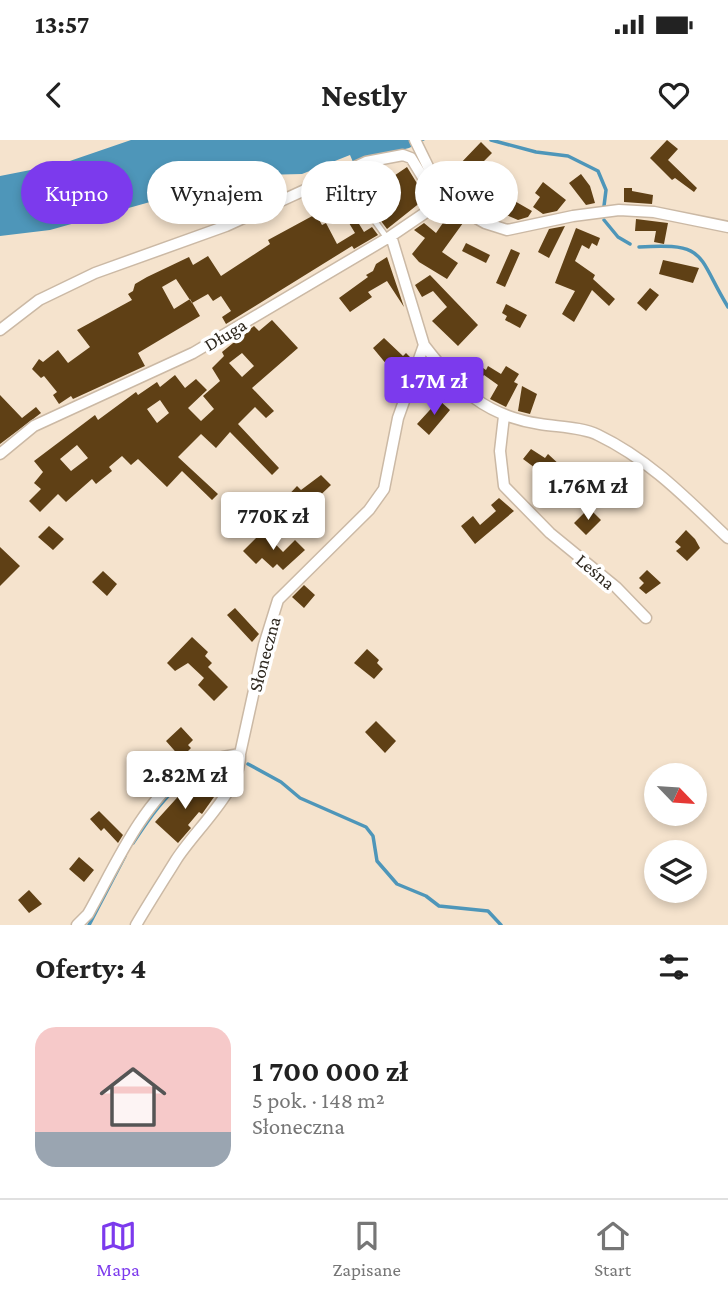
<!DOCTYPE html>
<html lang="pl">
<meta charset="utf-8">
<style>
body{margin:0;font-family:"Crimson Pro",serif;background:#f6f6f6;color:#222;height:100vh;display:flex;flex-direction:column;font-size:26px;white-space:nowrap}
*{box-sizing:border-box;margin:0}
p{font-size:23px;color:#767676}
.icon{flex:none;width:38px;height:38px;fill:none;stroke:currentColor;stroke-width:2;stroke-linecap:round;stroke-linejoin:round}
.map{position:relative;height:785px;overflow:hidden}
.details{display:flex;flex-direction:column;background:#fff;flex:1}
.details>*{flex:none}
.banner{position:absolute;left:21px;top:21px;width:686px;height:63px;display:flex;gap:14px}
.needle{width:46px;rotate:115deg}
.tools{position:absolute;left:644px;top:623px;display:grid;gap:14px}
.tools a{display:grid;place-items:center;width:63px;height:63px;border-radius:50%;background:#fff;box-shadow:0 4px 10px #0003;font-size:35px}
.price{position:absolute;translate:-50% -60px;padding:0 16px;border-radius:7px;background:#fff;color:#222;font-size:23px;line-height:46px;filter:drop-shadow(0 2px 4px #0008)}
.price::after{content:'';position:absolute;left:50%;top:42px;width:21px;height:16px;margin-left:-10px;background:inherit;clip-path:polygon(0 0,100% 0,50% 100%)}
.price.on{background:#7c3aed;color:#fff}
ul{padding:0;list-style:none}
li{display:flex;align-items:center;gap:21px;height:175px;padding:0 35px}
li span{display:grid;place-items:center;flex:none;width:196px;height:140px;border-radius:21px;color:#555}
li>.icon{margin-inline-start:auto}
span .icon{width:84px;height:84px;fill:#fffc;stroke-width:1}
li b{font-size:30px}
h2{display:flex;justify-content:space-between;align-items:center;height:84px;padding:0 35px;font-size:30px}
.chip{padding:0 24px;border-radius:32px;background:#fff;box-shadow:0 4px 10px #0003;font-size:24px;line-height:63px}
.chip.on{background:#7c3aed;color:#fff}
.status{display:flex;justify-content:space-between;align-items:center;height:49px;padding:0 35px;background:#fff;direction:ltr}
.status svg{height:19px;fill:currentColor}
header{display:flex;justify-content:space-between;align-items:center;height:91px;padding:0 35px;background:#fff;font-size:32px;font-weight:700}
.tab-bar{display:flex;justify-content:space-around;align-items:center;height:98px;border-top:2px solid #e0e0e0;background:#fff;font-size:19px;color:#767676}
.tab-bar a{display:grid;justify-items:center;gap:4px}
.tab-bar .on{color:#7c3aed}
.map>svg:first-child{display:block}
</style>
<div class="status"><b>13:57</b><svg viewBox="0 0 49 12"><path d="M0 12V9h3v3zM5 12V6h3v6zM10 12V3h3v9zM15 12V0h3v12zM26 1h20v11H26zM47 4h2v5h-2z"/></svg></div>
<header><svg class="icon" aria-label="back" viewBox="0 0 24 24"><path d="M15 5l-7 7 7 7"/></svg>Nestly<svg class="icon" aria-label="heart" viewBox="0 0 24 24"><path d="M12 20l-8-8c-3-5 5-10 8-4 3-6 11-1 8 4z"/></svg></header>
<div class="map">
<svg width="728" height="785" viewBox="0 0 728 785">
<rect width="100%" height="100%" fill="#f5e3cd"/>
<path fill="#4e96b9" d="M131,0h294l-16,8 -56,14 -3,-7 -48,19 -41,1 -36,6 -175,49 -50,6v-60l61,-12z"/>
<g fill="none" stroke-linecap="round" stroke-linejoin="round">
<path stroke="#4e96b9" stroke-width="3.5" d="M491,0l45,12 32,4 30,15 8,19 -2,16
M604,80l14,17 12,7
M639,107c69,-4 57,7 89,60
M248,624l33,18 19,16 66,29 7,9 4,25 20,23 29,12 13,10 49,5 13,14
M133,703c27,-41 49,-73 100,-81
M89,785l36,-69"/>
</g>
<path fill="#5f4015" fill-rule="evenodd" d="M667,0l11,9 -10,11 29,28 -3,4 -19,-14 -3,2 -22,-22z
M481,2l11,11 -11,11 6,7 -7,5 26,20 26,15 -4,6 -10,3 -14,-6 -4,6 -12,-4 -7,-4 4,-8 -5,-2 -5,6 -23,-22 12,-12 -7,-7z
M407,27l19,31 -39,31 -6,-8 4,-2 -11,-16 -4,2 -6,-8 12,-8 -8,-16 3,-3 11,14z
M581,34l9,12 5,17 -9,2 -17,-22z
M543,42l23,18 -9,11 -14,3 -10,-7 7,-10 -5,-4z
M624,48h8v3l21,4 -1,9 -28,-2z
M316,74l6,11 4,-2 11,21 18,-11 -6,-10 7,-4 8,13 8,-5 6,8 -24,14 -2,-3 -126,78 -4,-7 9,-6 -10,-15 -8,5 -5,-7 -16,9 -16,-24 -14,8 12,22 16,-10 10,17 -62,37 7,13 -72,33 -2,-3 -12,8 -6,-9 4,-3 -13,-16 -3,2 -9,-9 7,-10 4,3 15,-12 10,13 22,-16 -13,-17 55,-30 -4,-6 5,-3 2,-7 12,-7 42,-20 4,8 15,-9 13,20 49,-32 -2,-4z
M449,74l14,9 -21,29 16,11 -11,16 -28,-17 -7,-8 13,-16 -11,-8 10,-7 12,10z
M636,79l32,4 -4,21 -10,-2 2,-11h-21z
M565,86l-16,32 -11,-6 11,-23z
M576,88l24,10 -3,8 -5,-3 -3,6 -7,-4 -7,16 20,14 -2,4 22,20 -6,7 -17,-16 -18,32 -12,-8 13,-23 -20,-8z
M466,103l24,12 -4,8 -24,-12z
M511,109l9,4 -15,34 -9,-4z
M387,117l17,50 -17,-26 -19,11 4,5 -22,15 -11,-14 29,-21 -2,-2 7,-4 3,-7z
M663,120l36,8 -6,15 -34,-9z
M430,135l48,50 -20,21 -26,-25 15,-14 -14,-16 -11,6 -7,-12z
M650,148l9,7 -13,16 -9,-8z
M506,164l21,11 -7,13 -15,-8 2,-4 -5,-3z
M272,180l26,28 -46,40 22,23 -8,7 -11,-11 -17,17 41,44 -7,7 -42,-43 -14,16 -15,-14 -23,23 40,37 -6,6 -30,-29 -15,16 -29,-28 -7,6 -9,-9 -13,11 3,4 -16,13 -4,-5 -26,23 -8,-8 -18,18 -11,-11 12,-12 -7,-6 9,-11 -9,-11 61,-46 3,5 38,-28 2,3 19,-13 3,5 15,-12 10,13 11,-9 11,11 -19,18 13,13 13,-12 -11,-13 17,-15 -8,-13 12,-12 -2,-4 32,-26 5,5zM242,213l12,13 -12,11 -13,-14zM160,260l9,13 -12,10 -10,-14zM77,305l11,13 -17,13 -11,-12z
M384,198l19,18 3,-3 5,5 -9,25 -29,-35z
M429,224l22,24 -8,10 -19,-15 4,-4 -6,-5z
M477,224l9,6 2,-4 13,8 5,-8 13,8 -5,8 4,2 -12,23 -16,-8 8,-14 -14,-10 -10,13 -10,-9z
M522,246l15,8 -7,20 -12,-3z
M0,255l22,23 14,-11 5,6 -41,31z
M439,260l11,10 -21,25 -12,-11z
M531,309l14,9 3,-4 14,13 -12,12 -27,-20z
M321,335l10,10 -44,42 -12,-12 7,-7 -3,-3 18,-19 4,4z
M499,358l15,13 -39,33 -14,-18 12,-10 7,9 16,-14 -5,-6z
M589,368l12,12 -15,15 -12,-12z
M49,386l15,13 -11,11 -15,-13z
M686,390l9,9 5,9 -13,13 -11,-10 5,-4 -6,-5z
M263,391l20,21 12,-12 10,10 -22,20 -6,-6 -4,4 -11,-10 -6,6 -13,-13z
M0,407l20,19 -20,20z
M647,430l14,13 -15,11 -7,-6 5,-5 -5,-5z
M103,431l14,13 -10,12 -15,-14z
M304,445l11,10 -11,13 -12,-11z
M235,468l24,26 -7,8 -25,-27z
M192,497l16,15 -3,4 7,7 -4,4 20,20 -14,14 -16,-16 6,-7 -16,-15 -13,8 -8,-8z
M367,509l12,11 -2,3 6,6 -9,10 -20,-16z
M376,581l20,20 -11,12 -20,-21z
M181,587l12,13 -5,5 3,3 -10,10 -15,-17z
M194,639l20,18 -12,17 -3,-2 -11,13 3,3 -13,15 -23,-21z
M99,671l24,24 -5,8 -14,-15 -3,3 -11,-12z
M79,717l15,13 -10,12 -15,-13z
M29,750l13,14 -13,9 -11,-13z"/>
<g fill="none" stroke-linecap="round" stroke-linejoin="round">
<g stroke="#cbb9a5" stroke-width="8">
<path id="lane" d="M341,34l46,64"/>
</g>
<g stroke="#cbb9a5" stroke-width="13">
<path id="street" d="M415,0l25,51
M444,60l41,23 22,7 66,-14 46,-6 35,2 74,15
M0,190l39,-30 56,-27 131,-47 140,-64 37,-7 8,3 17,28h9
M424,205c33,43 61,71 116,79 18,3 42,3 58,11 52,25 89,64 130,103
M504,276l-4,35 4,35 46,47 66,54 30,31
M0,314l34,-28 159,-73 198,-117 53,-36
M77,785l11,-11c26,-46 53,-109 96,-141 16,-12 37,-16 56,-19
M136,785c13,-22 27,-44 40,-65 18,-29 66,-71 64,-106l24,-109 14,-45 91,-90 15,-21 14,-71 26,-73 -33,-109"/>
</g>
<use href="#lane" stroke="#fff" stroke-width="5"/>
<use href="#street" stroke="#fff" stroke-width="10"/>
</g>
<g text-anchor="middle" stroke-width="7" stroke-linejoin="round" paint-order="stroke">
<g font-size="19" fill="#2e281f" stroke="#fff">
<text transform="translate(225 194) rotate(-31)" y="7">Długa</text>
<text transform="translate(596 431) rotate(40)" y="7">Leśna</text>
<text transform="translate(264 514) rotate(-75)" y="7">Słoneczna</text>
</g>
</g>
</svg>
<div class="tools">
<a><svg class="needle" viewBox="-14 -14 28 28"><path d="M0-13l5 13h-10z" fill="#e53935"/><path d="M0 13l5-13h-10z" fill="#767676"/></svg></a>
<a><svg class="icon" aria-label="layers" viewBox="0 0 24 24"><path d="M12 4l9 5-9 5-9-5zM3 14l9 5 9-5"/></svg></a>
</div>
<b class="price on" style="left:434px;top:277px">1.7M zł</b>
<b class="price" style="left:588px;top:382px">1.76M zł</b>
<b class="price" style="left:273px;top:412px">770K zł</b>
<b class="price" style="left:185px;top:671px">2.82M zł</b>
<div class="banner">
<a class="chip on">Kupno</a>
<a class="chip">Wynajem</a>
<a class="chip">Filtry</a>
<a class="chip">Nowe</a>
</div>
</div>
<section class="details">
<h2>Oferty: 4<svg class="icon" aria-label="filters" viewBox="0 0 24 24"><path d="M4 7h16M4 17h16"/><circle cx="9" cy="7" r="2"/><circle cx="15" cy="17" r="2"/></svg></h2>
<ul>
<li><span style="background:linear-gradient(#f6c9c9 75%,#9aa5b1 0)"><svg class="icon" aria-label="home" viewBox="0 0 24 24"><path d="M3 11l9-7 9 7M6 9v11h12V9"/></svg></span><div><b>1 700 000 zł</b><p>5 pok. · 148 m²</p><p>Słoneczna</p></div></li>
</ul>
</section>
<nav class="tab-bar">
<a class="on"><svg class="icon" aria-label="map" viewBox="0 0 24 24"><path d="M3 6l6-2 6 2 6-2v14l-6 2-6-2-6 2zM9 4v14M15 6v14"/></svg>Mapa</a>
<a><svg class="icon" aria-label="saved" viewBox="0 0 24 24"><path d="M7 4h10v16l-5-4-5 4z"/></svg>Zapisane</a>
<a><svg class="icon" aria-label="home" viewBox="0 0 24 24"><path d="M3 11l9-7 9 7M6 9v11h12V9"/></svg>Start</a>
</nav>
